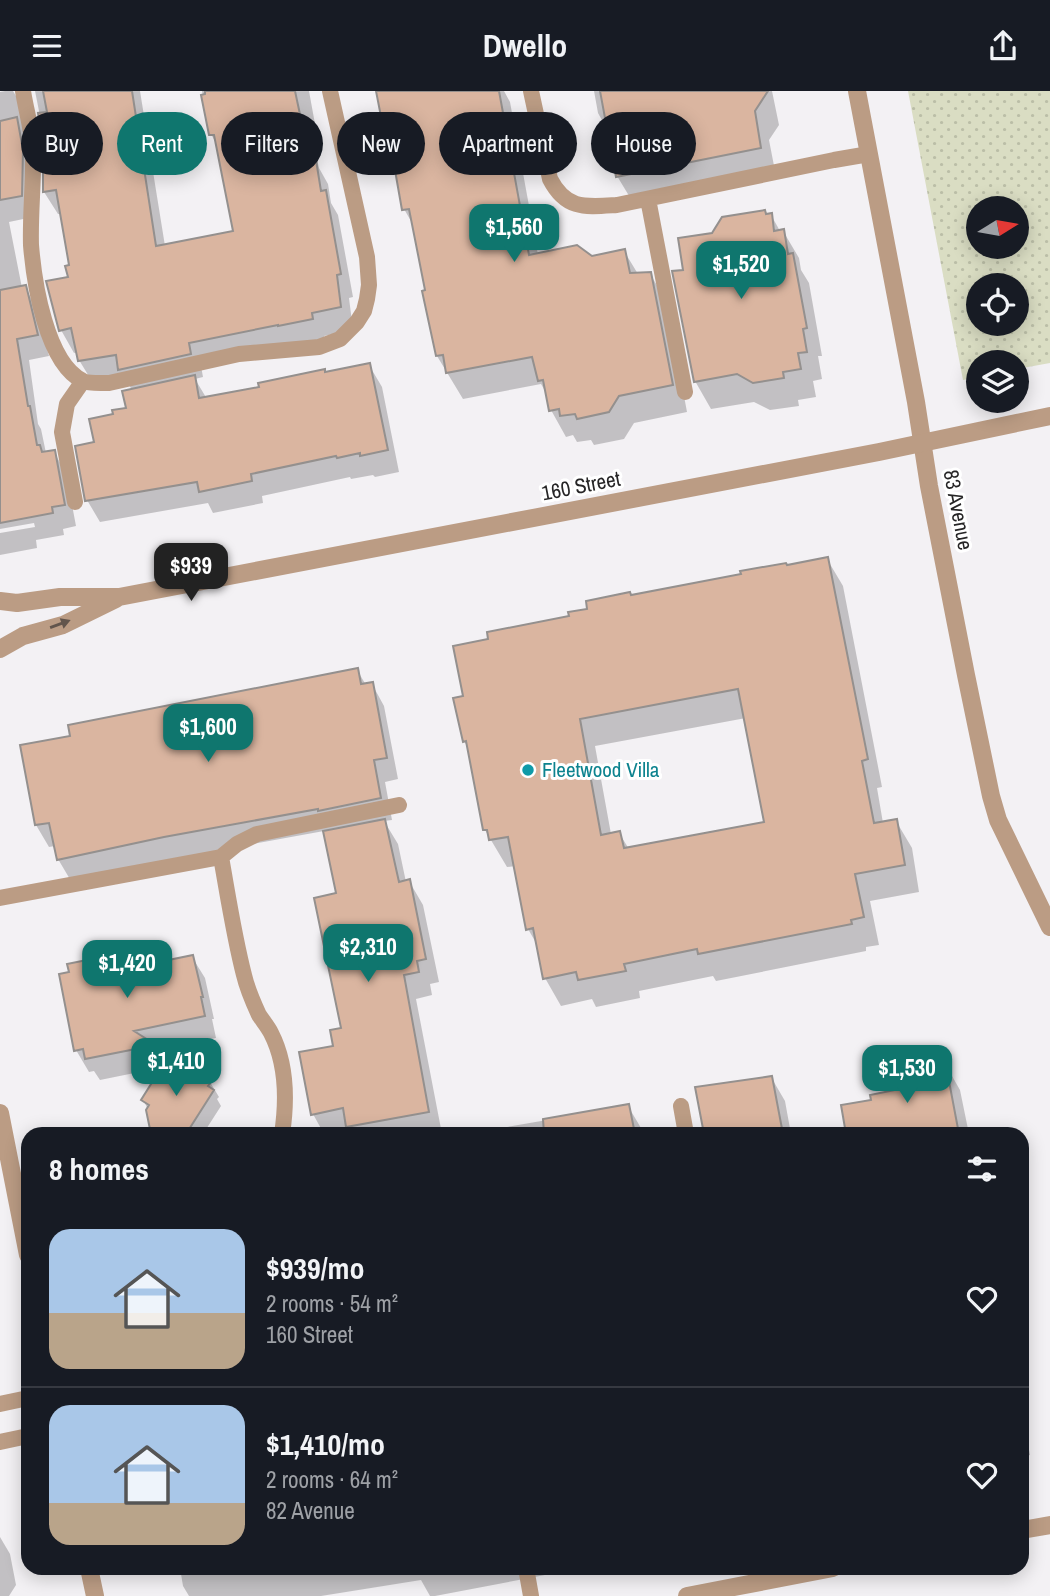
<!DOCTYPE html>
<meta charset="utf-8">
<style>
body{margin:0;font-family:"Archivo Narrow",sans-serif;background:#20242c;color:#f1f3f6;height:100vh;display:flex;flex-direction:column;font-size:26px;white-space:nowrap}
*{box-sizing:border-box;margin:0}
p{font-size:23px;color:#9ea1a6}
.icon{flex:none;width:38px;height:38px;fill:none;stroke:currentColor;stroke-width:2;stroke-linecap:round;stroke-linejoin:round}
.map{position:relative;flex:1;overflow:hidden}
.drawer{position:absolute;left:21px;top:1036px;width:1008px;height:448px;display:flex;flex-direction:column;background:#171b24;border-radius:21px;box-shadow:0 4px 18px #0003}
.drawer>*{flex:none}
.hud{position:absolute;left:21px;top:21px;width:1008px;height:63px;display:flex;gap:14px}
.needle{width:46px;rotate:79deg}
.controls{position:absolute;left:966px;top:105px;display:grid;gap:14px}
.controls a{display:grid;place-items:center;width:63px;height:63px;border-radius:50%;background:#171b24;box-shadow:0 4px 18px #0003;font-size:35px}
.price{position:absolute;translate:-50% -60px;padding:0 16px;border-radius:14px;background:#0f766e;color:#fff;font-size:23px;line-height:46px;filter:drop-shadow(0 2px 4px #0008)}
.price::after{content:'';position:absolute;left:50%;top:42px;width:21px;height:16px;margin-left:-10px;background:inherit;clip-path:polygon(0 0,100% 0,50% 100%)}
.price.active{background:#222;color:#fff}
ul{padding:0;list-style:none}
li{display:flex;align-items:center;gap:21px;height:175px;padding:0 28px}
li+li{border-top:2px solid #363941}
li span{display:grid;place-items:center;flex:none;width:196px;height:140px;border-radius:21px;color:#555}
li>.icon{margin-inline-start:auto}
span .icon{width:84px;height:84px;fill:#fffc;stroke-width:1}
li b{font-size:30px}
h2{display:flex;justify-content:space-between;align-items:center;height:84px;padding:0 28px;font-size:30px}
.chip{padding:0 24px;border-radius:32px;background:#171b24;box-shadow:0 4px 18px #0003;font-size:24px;line-height:63px}
.chip.active{background:#0f766e;color:#fff}
header{display:flex;justify-content:space-between;align-items:center;height:91px;padding:0 28px;background:#171b24;font-size:32px;font-weight:800}
.map>svg:first-child{display:block}
</style>
<header><svg class="icon" aria-label="menu" viewBox="0 0 24 24"><path d="M4 6h16M4 12h16M4 18h16"/></svg>Dwello<svg class="icon" aria-label="share" viewBox="0 0 24 24"><path d="M12 15V3M7 8l5-5 5 5M5 13v7h14v-7"/></svg></header>
<div class="map">
<svg width="1050" height="1505" viewBox="0 0 1050 1505">
<defs>
<pattern id="park-dots" width="8" height="8" patternUnits="userSpaceOnUse" patternTransform="scale(1.75)"><rect width="8" height="8" fill="#daddc3"/><path d="M2 2h.1M6 6h.1" fill="none" stroke="#bbbea7" stroke-width="1.8" stroke-linecap="round"/></pattern>
</defs>
<rect width="100%" height="100%" fill="#f3f1f4"/>
<path fill="url(#park-dots)" fill-rule="evenodd" d="M908,0h142v272l-33,6v-7h-39v15l-15,3zM1017,117v39h-39v-39zM1017,194v39h-39v-39z"/>
<path fill="#0003" fill-rule="evenodd" d="M5,0h8l12,20 8,106 -24,5 13,66 3,-1 12,22 12,47 -20,4 9,64 3,5 5,24 8,-1 12,21 10,53 -13,3 1,6 -28,5 1,8 -37,7v-22l35,-6 -1,-4 -34,6v-437z
M35,0h105l25,155 70,-14 -17,-85 -7,-13 -9,-43h107l6,33 -5,1 9,43 9,16 3,19 7,12 15,82 -4,1 4,32 -29,6 1,6 -124,24 2,11 -8,2 12,20 162,-34 13,22 17,85 -24,5 -2,-2 -22,4 -1,-2 -88,19 1,7 -50,10 -5,-10 -108,19 -13,-22 9,-56 19,-28 13,-7 4,-19 -7,-12 -32,5 -14,-23 -1,-8 -4,1 -13,-23 10,-63 -9,-53h-4l-14,-22 1,-51z
M384,0h120l6,11 28,153 54,3 32,-7 14,23h12l16,26 21,112 -53,11 -10,16 -30,6 -3,-5 -14,2 -4,-7 -7,2 -15,-27 -3,-14 -7,-12 -78,15 -26,-43 -22,-128 -11,-19 -11,-63 -6,-10z
M594,0h178l7,34 -10,15 7,36 -142,28 -17,-28 -8,-43 -11,-20z
M771,124l9,16h3l16,27 2,12 8,13 13,73h-4l4,23 -9,2 3,16 -18,3 1,6 -29,4 -16,-8 -43,7 -16,-28 -9,-109 27,-37z
M827,468l16,27 39,201 -5,1 6,35 13,-2 16,27 7,44 -49,9 9,44 -13,2v4l-150,30 -3,-5 -74,15 1,7 -44,9 -4,-8 -31,7 -16,-28 -6,-30 -11,-19 -12,-63 -9,1 -22,-37 -15,-79 -6,-10 1,-44 25,-57 81,-23 60,-20zM746,627l20,106 -137,25 -10,-16 -8,1 -16,-88z
M357,579l9,15 6,-1 12,22 14,73 -13,3 7,38 -8,1 14,23 8,38 3,-1 14,24 16,77 -9,2 2,11 -16,4 26,135h-93v-2l-25,2 -11,-20 23,-67 7,-18 -5,-135 -14,-63 -147,27 -106,23 -13,-22 -3,-13 -6,1 -13,-22 -14,-78 50,-10z
M145,859l9,15 38,-8 13,21 9,41h-2l4,19 -59,12 8,15 45,17 9,15 -2,2 4,7 -18,28h-50l-5,-25 -5,-9 21,-33 -64,13 -6,-9 -5,1 -13,-22z
M944,971l16,28 9,44h-121l25,-33 24,-9z
M771,986l14,24 6,33h-85z
M628,1015l13,22 1,6h-164v-2z
M1022,1322l8,42 -8,2z
M0,1446l10,17 6,31 -7,11h-9z
M180,1477h402l-147,28h-5l-9,-16 -100,16h-132l-6,-10z"/>
<path fill="#dab5a0" stroke="#94908e" stroke-width="2" fill-rule="evenodd" d="M43,0h89l24,155 77,-15 -19,-96h-5l-8,-40 4,-1v-3h90l15,70 6,-1 5,31 5,-1 15,84 -4,1 4,32 -29,6 1,6 -35,7v-1l-89,18 2,11 -73,16 -2,-15 -38,6 -7,-33 -12,3 -13,-50 22,-4 -3,-11 4,-1 -13,-75 -13,2v-44l-5,-35 9,-1z
M376,0h123l30,164 48,-10 15,11 33,-7 5,24 21,-1 22,113 -54,11 -10,16 -32,7 -2,-5 -15,2 -1,-7 -10,2 -6,-31 -5,1 -6,-24 -86,16 -3,-18 -7,1 -14,-65 3,-1 -16,-81 -7,1 -13,-74 -4,1z
M600,0h168l-13,20 6,37 -145,29z
M17,26l6,33 -1,46 -22,4v-79z
M765,119l1,4 6,-1 2,18 10,-2 4,25 5,-1 14,75 -4,1 4,23 -9,1 3,16 -18,3 1,6 -31,5 -16,-9 -43,8 -22,-111 11,-1 -5,-32 34,-5 10,-16z
M26,194l12,50 -21,4 11,67h2l7,39h3l2,7 13,-2 10,55 -13,2 1,6 -53,10v-233z
M370,272l18,87 -28,6v-3l-23,5 -1,-2 -85,18 1,7 -53,11 -2,-10 -112,19 -10,-55 19,-4 -5,-23 24,-5 -1,-4 14,-2 -4,-17 73,-16 4,23 60,-11 -1,-4 67,-14v3z
M828,466l40,202 -6,2 12,62 23,-4 8,46 -50,9 9,43 -13,3 1,4 -154,30 -1,-5 -73,15 2,7 -48,9 -2,-8 -33,7 -10,-51 -7,2 -18,-93 -19,3 -2,-10h-4l-17,-89 -3,1 -10,-44 10,-2 -10,-50 35,-7 -1,-7 82,-16 -1,-4 19,-3 -1,-8 44,-9 1,3 110,-21 -1,-3 46,-8 1,2zM738,598l26,133 -140,26 -4,-17 -19,4 -21,-116z
M358,577l3,16 12,-2 14,76 -13,2 7,38 -63,13v-2l-154,28 -107,23 -8,-37 -14,2 -15,-80 50,-9 -2,-11z
M385,728l14,63 11,-3 16,80 -9,2 2,11 -15,3 25,137 -83,15 -3,-19 -32,7 -12,-63 34,-6 -3,-16 11,-2 -27,-130 22,-5 -13,-62z
M146,857l3,16 44,-9 10,42h-2l4,19 -71,15 22,14 -71,14 -2,-10 -9,2 -15,-77 10,-2 -2,-8z
M170,963l42,27 -4,5 6,4 -28,44h-35l-5,-24 3,-5 -8,-5z
M945,969l14,74h-113l-5,-29 30,-5 -1,-5 25,-5 -4,-20z
M772,985l11,58h-79l-9,-47z
M629,1013l6,30h-91l-1,-15z"/>
<g fill="none" stroke-linecap="round" stroke-linejoin="round">
<path stroke="#bb9c84" stroke-width="16" d="M23,0c3,19 9,39 10,58 1,32 -3,64 -2,96 3,37 15,118 52,136 7,3 18,2 26,2l130,-29 80,-7 21,-8 17,-17 7,-11 3,-12 2,-14 -2,-28 -37,-166
M531,0l19,88c16,31 35,28 67,26l217,-45 35,-6
M648,108l37,193
M75,411l-13,-70 5,-28 16,-23
M221,766c7,39 13,79 23,118 3,13 9,27 15,40 4,6 9,12 12,18 16,31 16,68 11,101
M0,807l221,-41 16,-13 20,-10 142,-29
M681,1015l5,28
M0,1313l28,-6
M0,1351l28,-6
M526,1477l5,28"/>
<path stroke="#bb9c84" stroke-width="18" d="M857,0l59,311 13,84 37,189 25,121 7,24 52,107
M1022,1439l28,-5
M687,1505l146,-28"/>
<path stroke="#bb9c84" stroke-width="18" d="M0,510l17,2 43,-6h59l760,-145 171,-36
M0,558l23,-13 40,-11 53,-26
M0,1022l28,142
M89,1477l6,28"/>
</g>
<defs><path id="oneway-solid" d="M-6-.8H1V-3.2L6.5 0L1 3.2V.8H-6Z" transform="scale(1.75)"/></defs>
<use fill="#62554c" href="#oneway-solid" transform="translate(60 533) rotate(-20)"/>
<circle fill="#0f9aa8" stroke="#fff" stroke-width="2.5" cx="528" cy="679" r="7"/>
<g text-anchor="middle" stroke-width="6" stroke-linejoin="round" paint-order="stroke">
<g font-size="21" fill="#262526" stroke="#fff">
<text transform="translate(581 395) rotate(-11)" y="7">160 Street</text>
<text transform="translate(958 419) rotate(79)" y="7">83 Avenue</text>
</g>
<g font-size="21" fill="#0d838f" stroke="#fff" text-anchor="start">
<text x="542" y="686">Fleetwood Villa</text>
</g>
</g>
</svg>
<div class="controls">
<a><svg class="needle" viewBox="-14 -14 28 28"><path d="M0-13l5 13h-10z" fill="#e53935"/><path d="M0 13l5-13h-10z" fill="#9ea1a6"/></svg></a>
<a><svg class="icon" aria-label="locate" viewBox="0 0 24 24"><circle cx="12" cy="12" r="6"/><path d="M12 2v4M12 18v4M2 12h4M18 12h4"/></svg></a>
<a><svg class="icon" aria-label="layers" viewBox="0 0 24 24"><path d="M12 4l9 5-9 5-9-5zM3 14l9 5 9-5"/></svg></a>
</div>
<b class="price" style="left:514px;top:173px">$1,560</b>
<b class="price" style="left:741px;top:210px">$1,520</b>
<b class="price active" style="left:191px;top:512px">$939</b>
<b class="price" style="left:208px;top:673px">$1,600</b>
<b class="price" style="left:368px;top:893px">$2,310</b>
<b class="price" style="left:127px;top:909px">$1,420</b>
<b class="price" style="left:176px;top:1007px">$1,410</b>
<b class="price" style="left:907px;top:1014px">$1,530</b>
<div class="hud">
<a class="chip">Buy</a>
<a class="chip active">Rent</a>
<a class="chip">Filters</a>
<a class="chip">New</a>
<a class="chip">Apartment</a>
<a class="chip">House</a>
</div>
<section class="drawer">
<h2>8 homes<svg class="icon" aria-label="filters" viewBox="0 0 24 24"><path d="M4 7h16M4 17h16"/><circle cx="9" cy="7" r="2"/><circle cx="15" cy="17" r="2"/></svg></h2>
<ul>
<li><span style="background:linear-gradient(#a9c7e8 60%,#b9a48a 0)"><svg class="icon" aria-label="home" viewBox="0 0 24 24"><path d="M3 11l9-7 9 7M6 9v11h12V9"/></svg></span><div><b>$939/mo</b><p>2 rooms · 54 m²</p><p>160 Street</p></div><svg class="icon" aria-label="heart" viewBox="0 0 24 24"><path d="M12 20l-8-8c-3-5 5-10 8-4 3-6 11-1 8 4z"/></svg></li>
<li><span style="background:linear-gradient(#a9c7e8 70%,#b9a48a 0)"><svg class="icon" aria-label="home" viewBox="0 0 24 24"><path d="M3 11l9-7 9 7M6 9v11h12V9"/></svg></span><div><b>$1,410/mo</b><p>2 rooms · 64 m²</p><p>82 Avenue</p></div><svg class="icon" aria-label="heart" viewBox="0 0 24 24"><path d="M12 20l-8-8c-3-5 5-10 8-4 3-6 11-1 8 4z"/></svg></li>
</ul>
</section>
</div>
